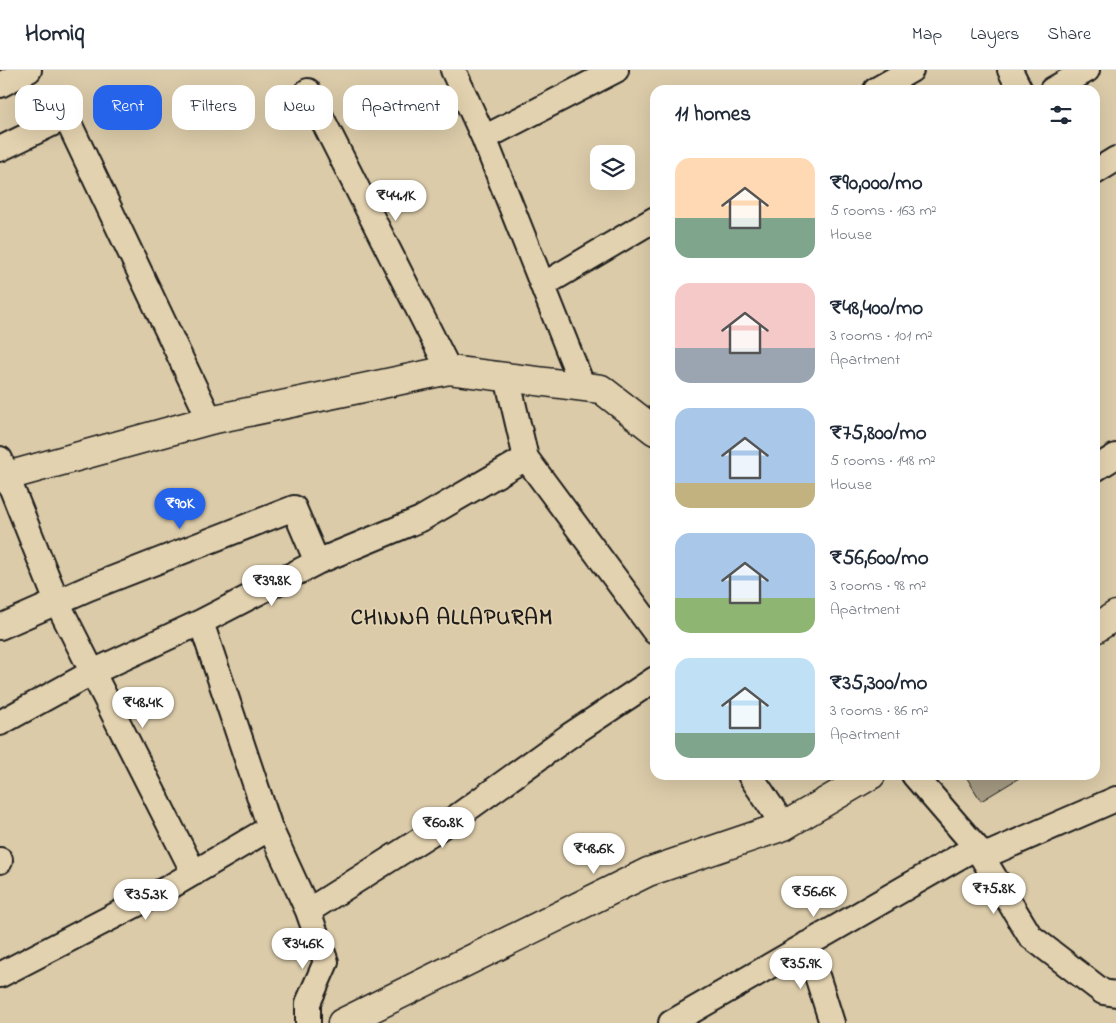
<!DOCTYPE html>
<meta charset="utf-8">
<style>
body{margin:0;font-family:"Indie Flower",sans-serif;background:#f2f2f3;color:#1f2937;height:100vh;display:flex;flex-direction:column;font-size:19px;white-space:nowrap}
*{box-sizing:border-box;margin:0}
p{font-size:16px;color:#747a83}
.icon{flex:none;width:28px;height:28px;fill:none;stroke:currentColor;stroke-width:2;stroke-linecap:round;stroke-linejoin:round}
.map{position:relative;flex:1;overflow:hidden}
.panel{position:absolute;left:650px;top:15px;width:450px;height:695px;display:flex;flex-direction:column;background:#fff;border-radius:15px;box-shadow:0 5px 20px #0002}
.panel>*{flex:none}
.top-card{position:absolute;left:15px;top:15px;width:475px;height:45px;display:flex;gap:10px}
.tools{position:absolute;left:590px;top:75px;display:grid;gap:10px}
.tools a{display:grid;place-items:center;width:45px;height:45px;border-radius:10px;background:#fff;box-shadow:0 5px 20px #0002;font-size:25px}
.price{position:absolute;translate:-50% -42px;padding:0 11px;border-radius:18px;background:#fff;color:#222;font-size:16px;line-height:32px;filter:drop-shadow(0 1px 2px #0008)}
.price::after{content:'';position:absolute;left:50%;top:30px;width:15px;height:11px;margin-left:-8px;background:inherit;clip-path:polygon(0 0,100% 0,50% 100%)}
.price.active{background:#2563eb;color:#fff}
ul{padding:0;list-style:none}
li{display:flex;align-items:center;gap:15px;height:125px;padding:0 25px}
li span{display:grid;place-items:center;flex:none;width:140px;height:100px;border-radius:15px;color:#555}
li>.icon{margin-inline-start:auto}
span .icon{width:60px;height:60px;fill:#fffc;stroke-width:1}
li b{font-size:21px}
h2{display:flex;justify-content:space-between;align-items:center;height:60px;padding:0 25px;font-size:21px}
.chip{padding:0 18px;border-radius:15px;background:#fff;box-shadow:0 5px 20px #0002;font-size:18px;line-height:45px}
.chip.active{background:#2563eb;color:#fff}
header{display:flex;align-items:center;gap:30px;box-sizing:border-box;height:70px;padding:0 25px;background:#fff;border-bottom:1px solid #e0e1e3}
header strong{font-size:24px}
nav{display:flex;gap:28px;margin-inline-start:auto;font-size:18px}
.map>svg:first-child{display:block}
</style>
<header>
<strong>Homiq</strong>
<nav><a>Map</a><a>Layers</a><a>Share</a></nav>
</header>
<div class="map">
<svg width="1116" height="953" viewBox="0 0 1116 953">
<rect width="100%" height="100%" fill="#dbcba9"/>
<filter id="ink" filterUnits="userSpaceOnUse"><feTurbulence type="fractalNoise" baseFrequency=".02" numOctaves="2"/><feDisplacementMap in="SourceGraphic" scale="10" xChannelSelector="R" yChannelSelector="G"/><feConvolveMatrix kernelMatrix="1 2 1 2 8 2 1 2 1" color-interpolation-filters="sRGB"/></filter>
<g filter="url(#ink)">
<path fill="#a59a82" stroke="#1c1c1c" d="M965,705h59l-43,26z"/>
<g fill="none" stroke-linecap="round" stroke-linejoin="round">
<g stroke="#1c1c1c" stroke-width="28">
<path id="minor" d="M453,0l31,68 99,249
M1010,0l10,20
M0,15l29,-15
M876,20l35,-20
M1052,20l35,-20
M308,21l141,279
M484,68l132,-68
M0,79l66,-32 144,303
M1095,102l21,-13
M543,215l112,-66
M507,307l19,81 129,174
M0,389l57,143 137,271
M1095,399l21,-13
M201,552l69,206 38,83 147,-93 114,-82 86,-57
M0,557l89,-39 205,-80 23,54
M0,653l93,-51 108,-50 116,-60 104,-43 105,-61
M750,705l34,51
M914,705l62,72 54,89 73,56 13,2
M982,787l134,-58
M0,791v-1
M308,841l18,51 -18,41v20
M807,874l25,79
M0,905l168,-87 102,-60
M671,953l305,-176"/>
</g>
<g stroke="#1c1c1c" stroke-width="31">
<path id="tertiary" d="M0,408l210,-58 239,-50 152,19 54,42
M1095,559l21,-14
M342,953l306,-151 136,-46 87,-51"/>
</g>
<use href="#minor" stroke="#e3d2af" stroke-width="24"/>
<use href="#tertiary" stroke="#e3d2af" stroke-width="28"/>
</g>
</g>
<g text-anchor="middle" stroke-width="4" stroke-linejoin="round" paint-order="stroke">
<g font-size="22" font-weight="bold" letter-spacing="1" fill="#1c1c1c" stroke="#e3d2af">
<text x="452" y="554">CHINNA ALLAPURAM</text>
</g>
</g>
</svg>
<div class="tools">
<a><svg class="icon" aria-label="layers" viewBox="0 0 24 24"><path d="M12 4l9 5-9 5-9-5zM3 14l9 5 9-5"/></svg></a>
</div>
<b class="price" style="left:396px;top:152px">₹44.1K</b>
<b class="price active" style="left:180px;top:460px">₹90K</b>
<b class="price" style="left:272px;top:537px">₹39.8K</b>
<b class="price" style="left:143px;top:659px">₹48.4K</b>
<b class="price" style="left:443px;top:779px">₹60.8K</b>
<b class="price" style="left:594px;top:805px">₹48.6K</b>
<b class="price" style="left:994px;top:845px">₹75.8K</b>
<b class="price" style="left:814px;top:848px">₹56.6K</b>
<b class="price" style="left:146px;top:851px">₹35.3K</b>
<b class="price" style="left:303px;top:900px">₹34.6K</b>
<b class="price" style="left:801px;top:920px">₹35.9K</b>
<div class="top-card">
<a class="chip">Buy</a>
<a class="chip active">Rent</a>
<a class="chip">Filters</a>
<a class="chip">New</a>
<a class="chip">Apartment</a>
</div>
<section class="panel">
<h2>11 homes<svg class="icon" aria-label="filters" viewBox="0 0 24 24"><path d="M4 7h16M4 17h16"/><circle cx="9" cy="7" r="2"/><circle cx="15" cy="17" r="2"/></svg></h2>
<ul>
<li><span style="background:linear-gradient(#ffd9b3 60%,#7fa58c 0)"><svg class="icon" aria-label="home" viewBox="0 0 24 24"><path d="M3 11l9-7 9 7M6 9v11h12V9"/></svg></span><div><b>₹90,000/mo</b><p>5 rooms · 163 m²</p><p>House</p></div></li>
<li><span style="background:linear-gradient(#f6c9c9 65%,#9aa5b1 0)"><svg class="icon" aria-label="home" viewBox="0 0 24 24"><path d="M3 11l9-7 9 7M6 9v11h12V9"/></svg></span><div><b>₹48,400/mo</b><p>3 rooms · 101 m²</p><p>Apartment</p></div></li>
<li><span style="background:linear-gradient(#a9c7e8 75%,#c2b280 0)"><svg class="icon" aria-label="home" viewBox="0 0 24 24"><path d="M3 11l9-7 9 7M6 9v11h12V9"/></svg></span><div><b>₹75,800/mo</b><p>5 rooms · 148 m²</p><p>House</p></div></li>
<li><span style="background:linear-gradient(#a9c7e8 65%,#8fb573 0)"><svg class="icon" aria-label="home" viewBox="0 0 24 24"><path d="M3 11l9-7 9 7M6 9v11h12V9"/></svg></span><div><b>₹56,600/mo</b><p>3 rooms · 98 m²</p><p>Apartment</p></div></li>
<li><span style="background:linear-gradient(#bfe0f5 75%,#7fa58c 0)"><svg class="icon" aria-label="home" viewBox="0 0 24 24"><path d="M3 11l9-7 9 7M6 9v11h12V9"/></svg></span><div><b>₹35,300/mo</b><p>3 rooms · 86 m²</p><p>Apartment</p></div></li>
</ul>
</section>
</div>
